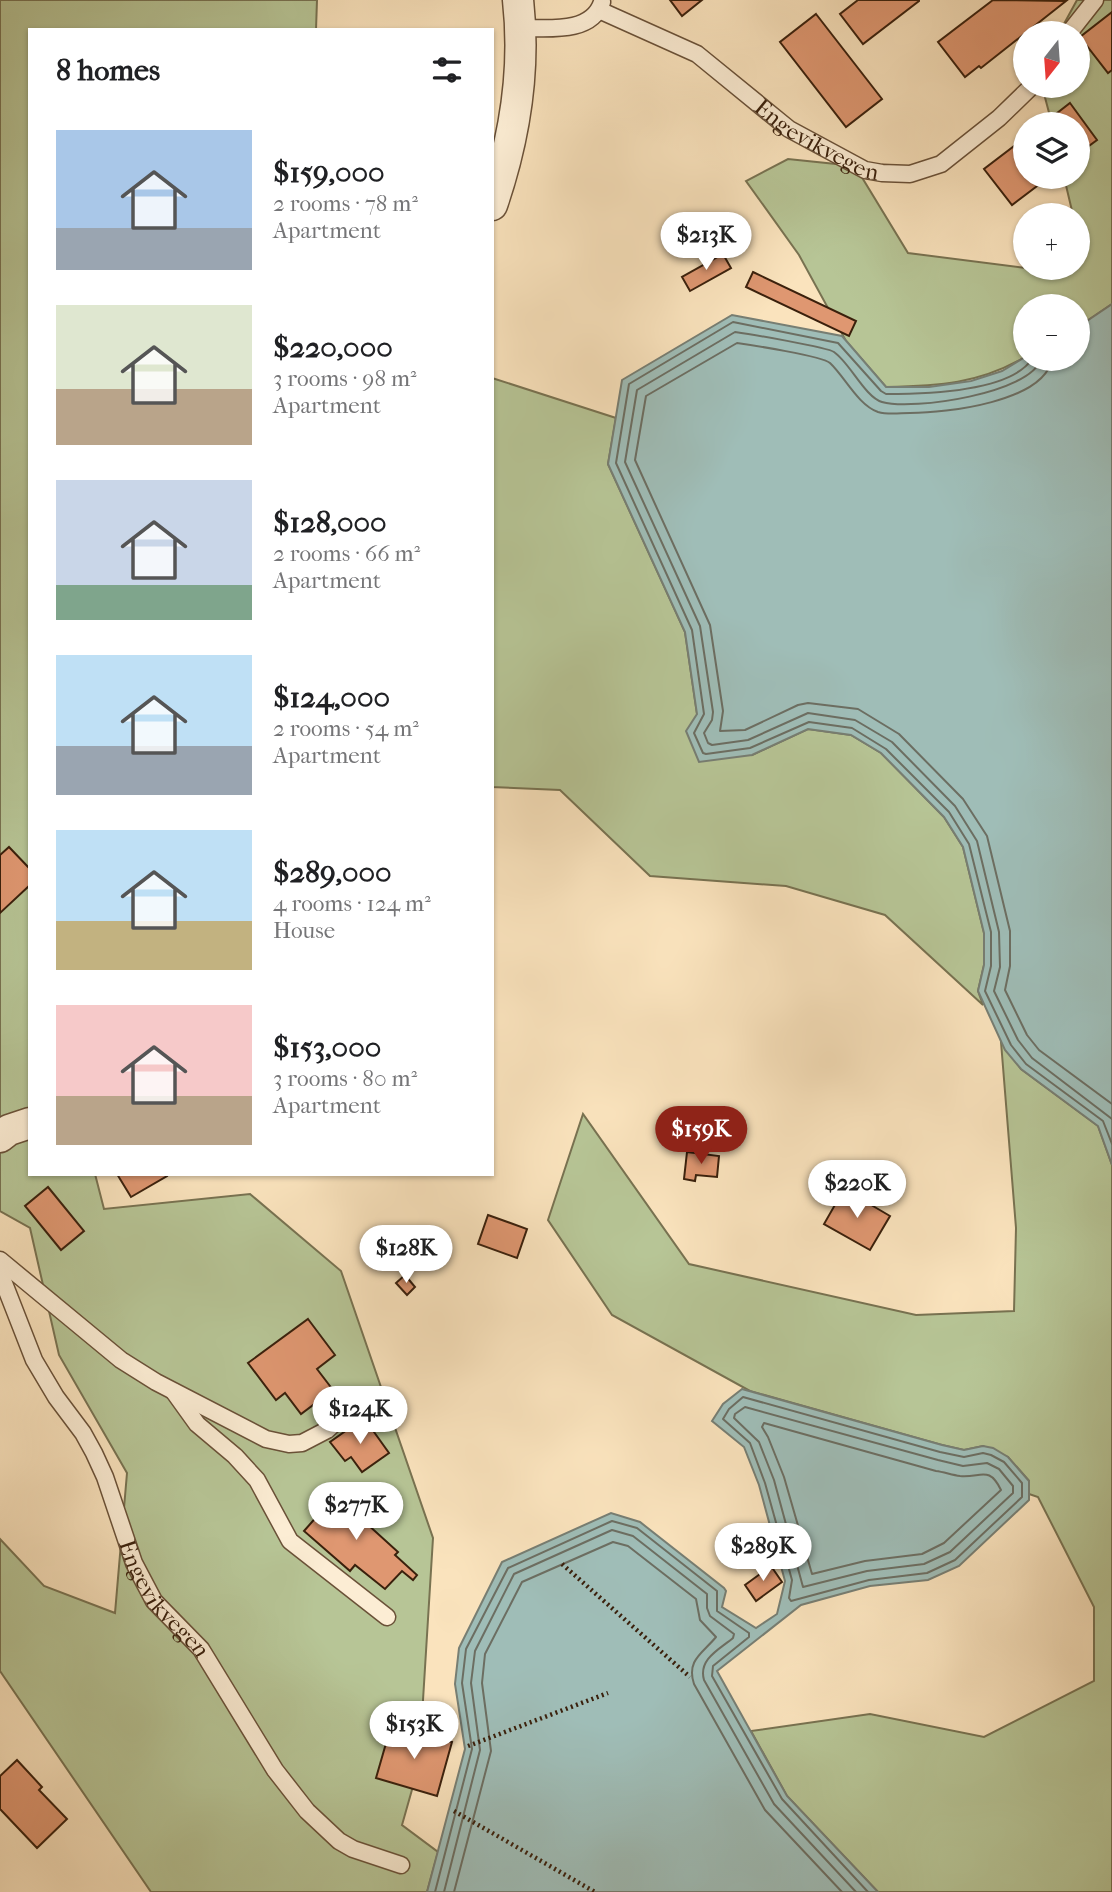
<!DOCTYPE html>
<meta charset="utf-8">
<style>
body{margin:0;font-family:"IM FELL French Canon",serif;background:#f6f6f6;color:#202124;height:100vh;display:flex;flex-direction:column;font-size:26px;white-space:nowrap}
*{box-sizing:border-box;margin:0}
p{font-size:23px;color:#757577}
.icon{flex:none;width:38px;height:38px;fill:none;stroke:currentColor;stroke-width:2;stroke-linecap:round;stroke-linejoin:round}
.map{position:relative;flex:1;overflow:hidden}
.panel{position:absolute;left:28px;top:28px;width:466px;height:1148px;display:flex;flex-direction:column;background:#fff;border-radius:0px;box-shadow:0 2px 5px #0004}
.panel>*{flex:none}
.needle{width:46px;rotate:197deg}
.controls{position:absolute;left:1013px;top:21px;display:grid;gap:14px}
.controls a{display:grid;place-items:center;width:77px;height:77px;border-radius:50%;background:#fff;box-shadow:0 2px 5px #0004;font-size:35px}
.price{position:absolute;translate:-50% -60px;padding:0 16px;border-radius:24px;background:#fff;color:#222;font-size:23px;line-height:46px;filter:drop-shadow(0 2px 4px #0008)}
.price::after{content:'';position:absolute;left:50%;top:42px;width:21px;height:16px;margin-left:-10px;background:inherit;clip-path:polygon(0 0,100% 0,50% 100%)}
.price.selected{background:#8f2418;color:#fff}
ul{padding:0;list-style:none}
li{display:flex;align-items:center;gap:21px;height:175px;padding:0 28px}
li span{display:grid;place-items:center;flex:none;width:196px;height:140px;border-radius:0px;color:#555}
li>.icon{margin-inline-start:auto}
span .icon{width:84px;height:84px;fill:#fffc;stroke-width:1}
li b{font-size:30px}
h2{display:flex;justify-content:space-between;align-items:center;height:84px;padding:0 28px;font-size:30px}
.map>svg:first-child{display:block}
</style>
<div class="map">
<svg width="1112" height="1892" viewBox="0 0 1112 1892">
<rect width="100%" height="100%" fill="#fae3bd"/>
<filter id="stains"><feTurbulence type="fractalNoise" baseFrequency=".00286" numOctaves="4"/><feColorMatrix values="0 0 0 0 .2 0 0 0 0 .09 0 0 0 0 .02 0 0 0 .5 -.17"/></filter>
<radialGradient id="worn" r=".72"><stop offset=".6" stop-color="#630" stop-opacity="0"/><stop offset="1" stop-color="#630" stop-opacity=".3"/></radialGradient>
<path fill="#b7c596" stroke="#787251" stroke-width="2" d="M0,0h317l-1,30h-286v1144h65l9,35 146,-15 91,77 92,267 -14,227 -17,60 36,27 -11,40h-276l-151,-221v-132l44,47 71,27 12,-140 -68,-118 -29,-127 -30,-17z
M1077,0h35v304l-34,23v-21h-52l-1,51c-46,27 -87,29 -139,30l-40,-46 -47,-86 -53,-74 42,-22 67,7 53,87 125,16 45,-1v-53h-5l-9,-38h14v-53h-26l-10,-38h36v-53h-19z
M492,378l124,40 -8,46 77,168 12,82 55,41 56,-26 43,6 30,18 63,64 19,30 21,86v32l-6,26 5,14 -98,-90 -99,-29 -136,-10 -90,-86 -68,-3z
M1001,1042l20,27 77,57 14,39v727h-234l-91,-96 -36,-65 119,-17 114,23 110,-56v-74l-56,-110 -9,-3v-13l-21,-24 -25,-11 -19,4 -22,-5 -192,-54 -138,-76 -64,-95 35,-106 106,150 227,51 98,-4 2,-83z"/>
<path fill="#9fbdb7" stroke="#777e73" stroke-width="2" d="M1112,304v861l-14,-39 -77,-57 -16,-19 -27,-59 6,-26v-32l-21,-86 -19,-30 -63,-64 -30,-18 -43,-6 -56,26 -53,7 -13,-31 11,-17 -12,-82 -77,-168 14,-84 110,-65 110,21 44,51h43l42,-6 31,-10 23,-14 53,2v-32z
M742,1389l200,56 22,5 19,-4 10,2 15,9 21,24v19l-70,66 -31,14 -58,6 -69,19 -84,66 70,125 91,96h-451l38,-143 -10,-65 4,-36 43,-86 109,-49 29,9 84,66 2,3 -4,16 34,21 21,-14 8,-33 -26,-96 -15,-38 -32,-26 11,-17z"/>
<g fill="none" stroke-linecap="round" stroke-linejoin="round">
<path stroke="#6c6e62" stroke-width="2" d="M1032,359c-22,33 -110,35 -146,35l-5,-3 -43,-48 -105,-21 -104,62 -13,79 76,167 12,84 -10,19 9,20 3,1 44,-6 59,-26 43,6 34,21 63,63 20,32 22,88v34l-6,25 26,54 15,19 77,57 9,23
M1041,359c-10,34 -128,52 -159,43 -17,-5 -32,-39 -48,-50 -7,-5 -85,-18 -99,-20l-98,58 -12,72 75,164 13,86 -1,8 -8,13 4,10 4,2 36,-5 60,-27 47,7 37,22 63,64 22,35 22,91 1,35 -6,24 24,49 14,18 80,61
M1052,359c-8,43 -106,54 -142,54 -10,0 -22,2 -32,-1 -20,-7 -33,-35 -48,-49 -8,-7 -79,-18 -93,-20l-91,53 -11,64 75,165 13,86 -3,20 25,-1 53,-25 10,-2 50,6 41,25 64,65 24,37 23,95v35l-5,24 22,45 12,15 73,54
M743,1397l197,55 24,5 19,-4 8,2 13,7 18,21v14l-67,63 -28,13 -58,7 -78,21 -2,-3 3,-18 -27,-97 -15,-40 -27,-24 6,-10z
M745,1407l193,53 25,6 24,-3 12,6 14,17v7l-63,59 -26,12 -57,7 -64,16 -29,-107 -15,-38 -25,-24 1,-4z
M764,1423l172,48c8,1 16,4 24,5 21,2 29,-11 41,14l-57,53 -22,11 -57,7 -53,13 -28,-97 -16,-40 -6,-10z
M435,1892l37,-143 -10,-66 4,-34 42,-81 104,-47 25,7 80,63v20l32,22v4l-36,29 -1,10 70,123 86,93
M444,1892l36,-142 -9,-67 4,-32 39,-77 98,-44 21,6 74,58v14l3,8 24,18 -1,4c-13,11 -35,21 -29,42l70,124 82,88
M454,1892l37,-141 -9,-68 3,-29 37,-72 91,-40 15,4 68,53 4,21 16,17c-13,16 -30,23 -22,47l71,126 77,82"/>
</g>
<path fill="#df9771" stroke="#3a200c" stroke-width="2" d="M670,0h32l-20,16z
M858,0h61v1l-56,43 -23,-30z
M993,0l73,1 -85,67 -2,-2 -14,11 -27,-35z
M1112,12v58l-4,3 -28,-36z
M816,14l66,85 -36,28 -66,-85z
M1070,103l27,37 -19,14v-30h-35z
M1026,137v40h23l-37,28 -28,-36z
M723,254l8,14 -41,23 -8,-14z
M753,272l103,49 -7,15 -103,-49z
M9,847l21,22v16l-30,28v-58z
M687,1152l32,4 -2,21 -21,-2 -1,6 -11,-2z
M117,1174h49l1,2 -36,21z
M48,1187l36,44 -23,19 -36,-44z
M844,1189l46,27 -20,34 -46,-26z
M488,1215l39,14 -10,29 -39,-14z
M405,1275l10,12 -8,8 -11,-12z
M308,1319l27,36 -18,14 16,21 -32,24 -16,-21 -9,7 -28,-37z
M364,1418l25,35 -27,19 -11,-15 -6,4 -15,-19z
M341,1489l20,17 -6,7 43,39 -3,3 22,20 -4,5 -11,-9 -17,18 -30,-24 -5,6 -46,-40z
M771,1566l11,16 -26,19 -11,-16z
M391,1726l61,16 -15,54 -61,-18z
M17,1760l25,27 -3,3 28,29 -30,29 -37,-39v-33z"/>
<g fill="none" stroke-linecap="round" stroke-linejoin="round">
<g stroke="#6a5138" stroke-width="19">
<g id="service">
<path id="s1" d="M599,10l98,44 92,75 76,41 17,3 28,1 31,-10 58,-46 33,-32"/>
<path d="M521,28c27,0 71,6 81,-26"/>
<path d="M1069,33l26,-33"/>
<path d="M0,1260l121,100 35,22 110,57 23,5 13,-1 25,-13 34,-31"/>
<path id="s2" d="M0,1273l34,87 22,37 27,36 11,20 11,24 29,86 20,38 47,48 74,121 32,41 32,30 14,8 48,16"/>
<path d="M174,1392l23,32 38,32 22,24 33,61 97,76"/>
</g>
</g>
<g stroke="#6a5138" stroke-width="33">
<path id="minor" d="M492,205c23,-67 34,-134 26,-205
M0,1137l9,-7 21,-7"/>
</g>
<path stroke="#3a200c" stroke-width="4.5" stroke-dasharray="2 3.5" stroke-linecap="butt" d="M562,1564l128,113
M468,1746l140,-53
M454,1811l141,81"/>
<use href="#service" stroke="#fcedd4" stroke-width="16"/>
<use href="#minor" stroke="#fcedd4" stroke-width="30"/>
</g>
<g text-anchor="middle" stroke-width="5" stroke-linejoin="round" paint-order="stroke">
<g font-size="23" fill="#3a200c" stroke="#fcedd4">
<text dy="8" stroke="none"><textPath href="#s1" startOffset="256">Engevikvegen</textPath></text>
<text dy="8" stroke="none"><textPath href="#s2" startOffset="368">Engevikvegen</textPath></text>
</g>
</g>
<rect width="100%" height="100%" filter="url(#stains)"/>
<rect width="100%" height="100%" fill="url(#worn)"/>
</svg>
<div class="controls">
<a><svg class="needle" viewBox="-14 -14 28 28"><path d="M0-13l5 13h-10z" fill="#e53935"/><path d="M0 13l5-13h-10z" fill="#757577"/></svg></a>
<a><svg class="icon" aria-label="layers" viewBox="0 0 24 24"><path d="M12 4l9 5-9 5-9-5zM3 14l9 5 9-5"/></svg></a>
<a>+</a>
<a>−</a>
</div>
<b class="price" style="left:706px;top:272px">$213K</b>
<b class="price selected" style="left:701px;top:1166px">$159K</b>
<b class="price" style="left:857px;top:1220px">$220K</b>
<b class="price" style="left:406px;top:1285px">$128K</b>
<b class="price" style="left:360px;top:1446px">$124K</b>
<b class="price" style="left:356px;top:1542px">$277K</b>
<b class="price" style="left:763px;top:1583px">$289K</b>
<b class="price" style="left:414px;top:1761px">$153K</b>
<section class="panel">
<h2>8 homes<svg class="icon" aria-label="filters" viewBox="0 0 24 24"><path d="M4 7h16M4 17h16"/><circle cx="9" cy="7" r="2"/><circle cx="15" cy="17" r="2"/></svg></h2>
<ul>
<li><span style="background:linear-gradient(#a9c7e8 70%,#9aa5b1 0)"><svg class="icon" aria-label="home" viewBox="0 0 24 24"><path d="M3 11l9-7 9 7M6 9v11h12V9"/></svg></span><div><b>$159,000</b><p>2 rooms · 78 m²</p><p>Apartment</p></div></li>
<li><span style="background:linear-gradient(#dfe7d0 60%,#b9a48a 0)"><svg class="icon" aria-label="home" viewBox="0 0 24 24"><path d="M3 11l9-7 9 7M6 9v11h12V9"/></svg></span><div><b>$220,000</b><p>3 rooms · 98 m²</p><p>Apartment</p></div></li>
<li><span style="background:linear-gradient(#c9d6e8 75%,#7fa58c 0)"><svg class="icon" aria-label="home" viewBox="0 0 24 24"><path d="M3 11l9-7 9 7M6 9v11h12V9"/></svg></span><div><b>$128,000</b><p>2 rooms · 66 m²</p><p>Apartment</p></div></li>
<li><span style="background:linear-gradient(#bfe0f5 65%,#9aa5b1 0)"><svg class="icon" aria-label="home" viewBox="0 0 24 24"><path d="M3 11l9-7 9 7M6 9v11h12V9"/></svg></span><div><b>$124,000</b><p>2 rooms · 54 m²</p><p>Apartment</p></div></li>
<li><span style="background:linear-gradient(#bfe0f5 65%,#c2b280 0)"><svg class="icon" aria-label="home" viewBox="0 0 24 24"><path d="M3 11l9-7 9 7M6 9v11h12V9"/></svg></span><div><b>$289,000</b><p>4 rooms · 124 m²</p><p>House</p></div></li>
<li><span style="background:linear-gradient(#f6c9c9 65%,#b9a48a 0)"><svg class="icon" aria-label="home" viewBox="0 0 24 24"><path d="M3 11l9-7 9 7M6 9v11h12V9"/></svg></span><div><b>$153,000</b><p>3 rooms · 80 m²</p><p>Apartment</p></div></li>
</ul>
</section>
</div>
